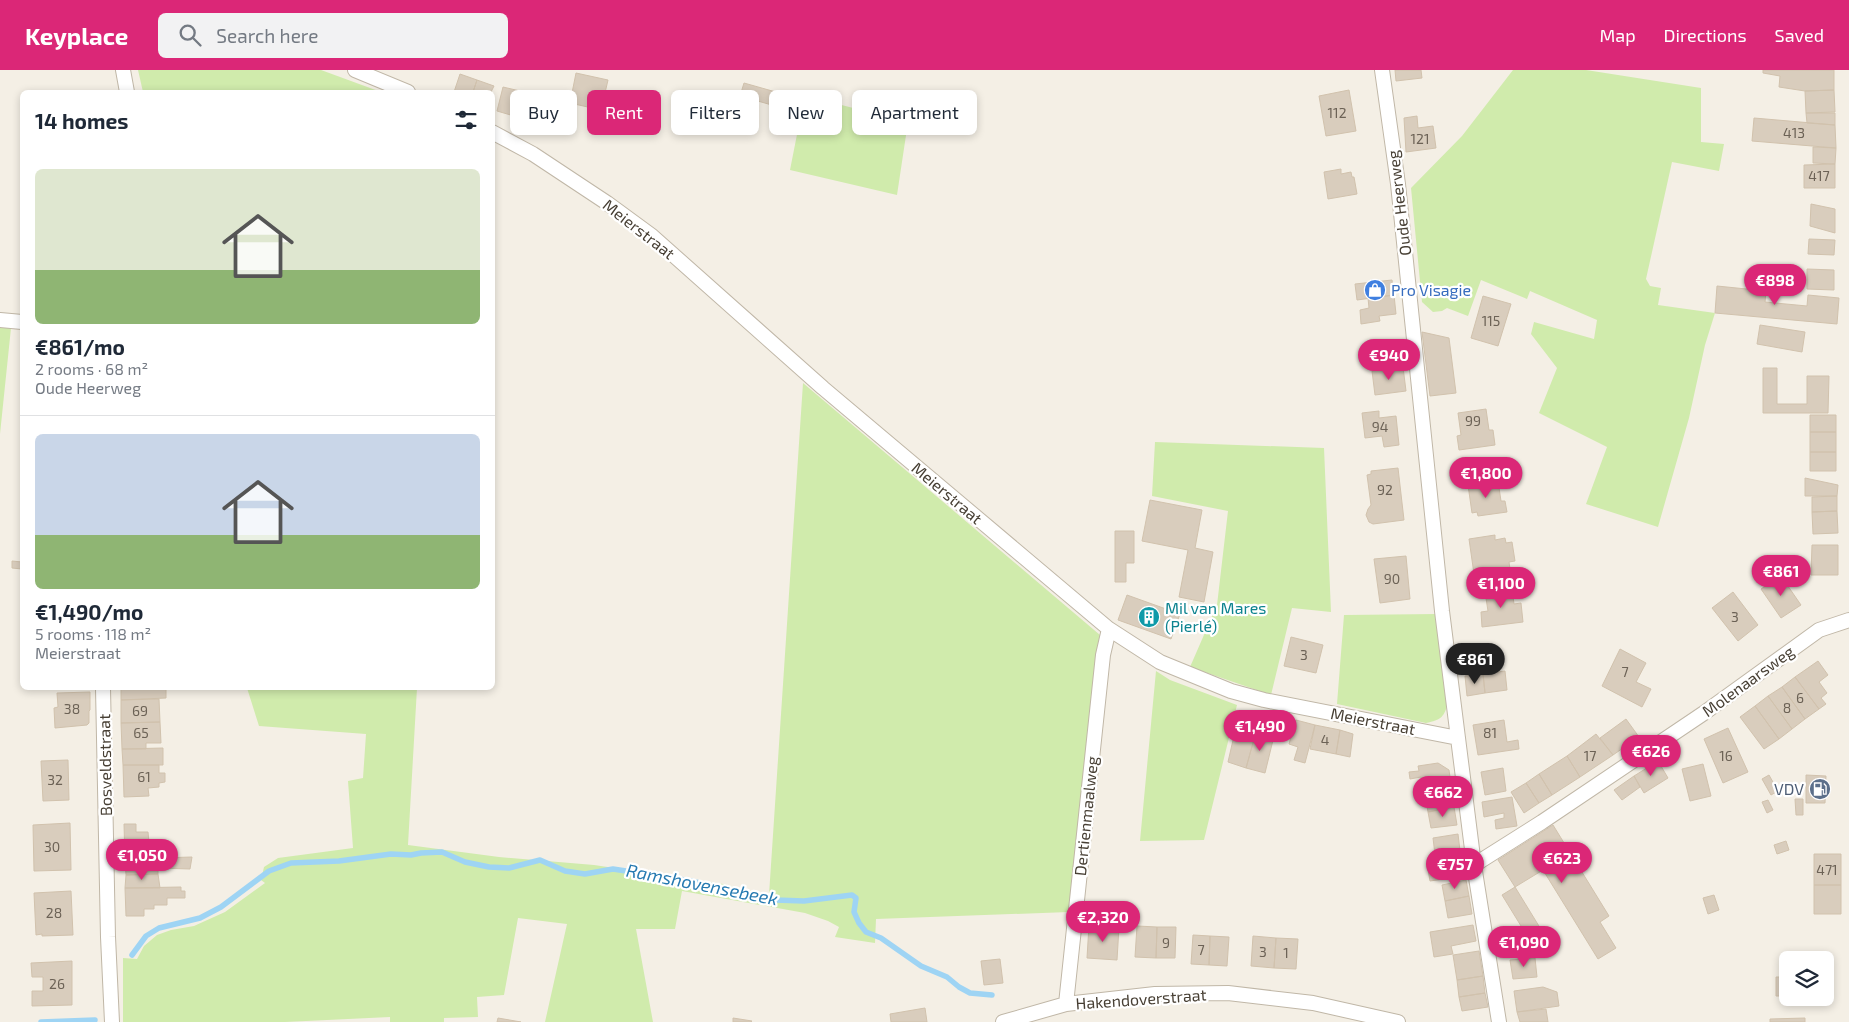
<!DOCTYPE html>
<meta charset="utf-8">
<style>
body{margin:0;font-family:"Exo 2",sans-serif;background:#f2f2f3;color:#1f2937;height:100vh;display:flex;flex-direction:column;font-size:19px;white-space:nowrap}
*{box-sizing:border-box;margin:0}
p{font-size:16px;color:#747a83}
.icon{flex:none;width:28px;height:28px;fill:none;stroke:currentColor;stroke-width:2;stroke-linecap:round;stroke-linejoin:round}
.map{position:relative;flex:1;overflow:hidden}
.side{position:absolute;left:20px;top:20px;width:475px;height:600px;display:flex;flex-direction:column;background:#fff;border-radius:8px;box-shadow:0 2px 8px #0003}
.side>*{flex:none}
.banner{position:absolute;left:510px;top:20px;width:475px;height:45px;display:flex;gap:10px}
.buttons{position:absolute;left:1779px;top:881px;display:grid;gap:10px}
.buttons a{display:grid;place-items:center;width:55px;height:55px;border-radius:8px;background:#fff;box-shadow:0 2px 8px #0003;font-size:25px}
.price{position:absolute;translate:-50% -42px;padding:0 11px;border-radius:18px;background:#db2777;color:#fff;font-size:16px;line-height:32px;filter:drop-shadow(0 1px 2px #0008)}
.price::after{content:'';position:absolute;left:50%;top:30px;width:15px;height:11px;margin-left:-8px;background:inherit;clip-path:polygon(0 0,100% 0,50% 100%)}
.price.current{background:#222;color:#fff}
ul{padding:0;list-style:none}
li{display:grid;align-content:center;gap:10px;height:265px;padding:0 15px}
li+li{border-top:1px solid #e0e1e3}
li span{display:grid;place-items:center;height:155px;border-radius:8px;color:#555}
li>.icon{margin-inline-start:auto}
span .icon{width:90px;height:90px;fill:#fffc;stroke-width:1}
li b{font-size:21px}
h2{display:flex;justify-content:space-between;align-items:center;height:60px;padding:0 15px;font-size:21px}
.pill{padding:0 18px;border-radius:8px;background:#fff;box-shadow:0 2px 8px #0003;font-size:18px;line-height:45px}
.pill.current{background:#db2777;color:#fff}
header{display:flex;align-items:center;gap:30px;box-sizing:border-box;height:70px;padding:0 25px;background:#db2777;color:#fff}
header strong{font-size:24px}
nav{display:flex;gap:28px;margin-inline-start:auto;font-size:18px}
.search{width:350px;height:45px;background:#f2f2f3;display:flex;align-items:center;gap:12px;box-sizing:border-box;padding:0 18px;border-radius:8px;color:#747a83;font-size:19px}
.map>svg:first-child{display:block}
</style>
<header>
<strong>Keyplace</strong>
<div class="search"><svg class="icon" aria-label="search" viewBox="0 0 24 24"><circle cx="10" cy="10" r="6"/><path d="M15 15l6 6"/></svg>Search here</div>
<nav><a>Map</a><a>Directions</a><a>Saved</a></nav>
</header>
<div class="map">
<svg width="1849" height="952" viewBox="0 0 1849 952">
<rect width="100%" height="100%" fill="#f4efe5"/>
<path fill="#d0ebac" d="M138,0h183l60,22h-238z
M1513,0h73l115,18v54l23,2 -5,27 -47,-9 -26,117 4,7 11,2 -3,17 57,8 -10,32 -16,73 -31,109 -72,-23 21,-57 -68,-34 18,-45 -26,-34 3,-12 60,17 3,-19 -67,-29 -3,8 -46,-19 -13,36 -21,-8 -5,3 -9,1 -11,-10 -11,-114 51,-52z
M818,29l90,23 -11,73 -107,-25 11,-56 14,2z
M0,256l11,2 -11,106z
M803,313l297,252 -31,277 -193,7 -1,24 -40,-6 4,-10 -11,-6 -23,-8 -123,-22 -7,38h-39l17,93h-108l22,-98 -49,-6 -14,77 -27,2 1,20 -34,1v4h-54v-5l-105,5h-162v-64l14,1 7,-13 13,-11 14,-5 23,-4 31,-14 40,-29 -4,-3 3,-13 14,-9 75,-10 -5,-67 15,-3 3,-44 -107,-8 -12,-38h170l-9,157 91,12 95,8 129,19 46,11z
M1155,372l169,6 7,164 -39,-4 -21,87 -81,-28 27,-62 11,-94 -76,-15z
M1437,544l11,87c-3,16 -7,19 -22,22l-89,-19 7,-89z
M1156,601l14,9 67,25 -33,135 -64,1z"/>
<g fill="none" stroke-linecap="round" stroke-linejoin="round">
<path stroke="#9ed4f4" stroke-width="5.5" d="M132,885l14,-19 13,-8 41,-10 21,-11 48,-36 22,-8 48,-2 52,-7 20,1 10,-2 21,-1 23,10 24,5 20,1 31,-8 25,11 20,3 28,-5 78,12 84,19 29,1 48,-6 4,3 -2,14 5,11 7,9 15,6 40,28 26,11 12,10 11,6 22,2
M41,952l54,-2"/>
</g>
<path fill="#d9cdbd" stroke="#d1c2ad" d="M1395,0h26l1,8 -26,3z
M1763,0h71v20l-29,1 -26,-4 1,-11 -17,-3z
M576,3l32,7 -7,30 -31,-7z
M460,4l17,6 -4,12h-19z
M477,10l17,6 -3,6h-18z
M744,13l60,17 -4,13 -60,-17z
M503,17l17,4 -6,25 -17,-5z
M1349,20l7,41 -30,5 -7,-40z
M1834,20l1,22 -29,1 -1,-22z
M520,21l16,4 -7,25 -15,-4z
M694,21l31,8 -7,28 -31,-9z
M1806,43h29v12l-28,-2z
M1417,46l1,12 15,-2 3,22 -30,4 -2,-34z
M1754,48l81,7 1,23 -84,-7z
M1813,77l23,1 -1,16 -22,-1z
M1835,94v24h-31v-23z
M1341,99v5l10,-2 1,5h2l3,17 -29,5 -4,-27z
M1811,134l24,5v24l-25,-7z
M1809,169l26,1 -1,15 -26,-1z
M1807,199l27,1v20l-27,-1z
M1392,210l2,15 -37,5 -2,-16z
M1717,216l49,5 -1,11 42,4 1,-11 31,3 -2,26 -122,-11z
M1394,225l2,19 -17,2 1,5 -19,3 -1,-14 9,-2 -1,-10z
M1483,226l28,8 -13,42 -27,-8z
M1760,255l45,7 -3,20 -45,-8z
M1422,262l27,6 7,55 -26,3z
M1403,297l3,24 -31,4 -3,-24z
M1763,298h14v36h30v-28h22l-1,37h-65z
M1486,339l3,21h4l2,15 -36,5 -2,-14 4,-1 -3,-22z
M1379,341v7l17,-2 3,29 -15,2 -2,-11 -17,2 -3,-25z
M1810,345h26v17h-26z
M1810,362h26v20h-26z
M1810,382h26v19h-26z
M1398,398l6,52 -31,4 -4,-2 -3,-7 2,-6 3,-4 -4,-30 4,-1v-3z
M1805,408l33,7 -1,11h-32z
M1498,411l3,20h4l2,11 -29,4 -1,-4 -5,1 -4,-28z
M1837,426v15l-25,1v-15z
M1150,430l52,10 -7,38 18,4 -9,50 -25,-5 9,-47 -46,-9z
M1837,441l1,22 -25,1 -1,-22z
M1115,461h19v32h-8v19h-11z
M1495,465v5l10,-2 1,5 6,-1 3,19 -6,1 1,7 -36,5 -5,-35z
M1812,475h26v30h-27z
M1406,486l4,43 -30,4 -6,-44z
M12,491l10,1v7l-10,-1z
M1781,506l20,29 -20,13 -20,-29z
M1512,519l2,15 7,-1 2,19 -41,5 -1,-15 7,-1 -3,-19z
M1733,522l25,33 -20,16 -26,-33z
M1127,525l53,19 -9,25 -53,-19z
M1291,567l32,8 -7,28 -32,-7z
M1481,575l2,17 -21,3 -2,-18z
M1620,579l26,14 -10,19 15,7 -9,18 -40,-21z
M1818,591l10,14 -9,7 8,11 -6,5 5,6 -7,5 -24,-32z
M1505,601l2,19 -22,3 -2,-19z
M1483,604l2,19 -18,3 -2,-20z
M1795,607l24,32 -14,10 -23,-32z
M1782,617l23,32 -13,10 -24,-33z
M121,618l45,1v9l-45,2z
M90,622v18l-1,1v12l-2,2 -32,3 -1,-20 4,-1 -1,-14z
M1768,626l24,33 -13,10 -24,-33z
M159,629l1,23 -39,1v-23z
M1755,636l24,33 -15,10 -24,-32z
M1626,649l13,18 -26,18 -13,-17z
M1296,650l19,5 -10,38 -11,-3 4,-13 -9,-3z
M1504,650l3,22 11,-2 1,9 -41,6 -5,-30z
M160,652l1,21h-15v6h-24l-1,-26z
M1315,655l25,5 -4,24 -26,-5z
M1236,657l20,5 -10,36 -18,-6z
M1728,658l20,44 -25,11 -19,-44z
M1340,660l13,4 -3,23 -14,-3z
M1256,662l18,4 -9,37 -19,-5z
M1596,664l17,21 -33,22 -13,-21z
M163,678v17h-40l-1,-16z
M1567,686l13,21 -28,18 -13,-21z
M68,690l1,40 -26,1 -2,-40z
M1658,691l10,17 -24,15 -10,-17z
M1438,693l11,7 3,21 -27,4 -4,-18 -11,2 -1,-7 10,-1 -1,-5z
M1703,694l8,32 -21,5 -8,-32z
M123,695h36v8h6v9l-6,1v4l-11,1 1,8 -25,1z
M1503,698l3,23 -21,4 -4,-23z
M1539,704l13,21 -13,8 -13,-20z
M1769,705l9,16 -7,4 -9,-16z
M1806,705l20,1 -1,27h-19z
M1634,706l6,11 -18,13 -8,-10z
M1526,713l13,20 -15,10 -13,-21z
M1451,721l3,16 -26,5 -3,-17z
M1512,727l5,29 -21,3 -1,-9 9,-2v-5l-20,4 -2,-15z
M1795,729h8v16h-7z
M1768,730l5,10 -6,3 -5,-11z
M1454,737l3,18 -26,3 -3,-16z
M70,753l1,47 -37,1 -1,-46z
M124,754h12v8h12l1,10 15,1 1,15 -40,1z
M1553,755l56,91 -9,6 16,26 -18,11 -55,-89 -28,17 -17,-27z
M1458,764l3,25 -25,4 -3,-25z
M1786,771l3,9 -12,4 -3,-9z
M1814,784h27v31h-27z
M192,787l-2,12 -32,-1v6l-32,1 -1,-16z
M1461,789l3,17 -34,5 -3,-17z
M158,804l2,14h-35l1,-13z
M1466,810l3,16 -24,5 -3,-16z
M1814,815h27v29h-27z
M181,817v4h4v7h-18v7h-13v4h-10v7h-18l-1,-28z
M1515,817l27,44 -13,8 -27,-44z
M71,821l2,44 -31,1v-2l-6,1 -2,-42z
M1714,825l5,15 -11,4 -5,-16z
M1469,826l3,18 -24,4 -3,-17z
M1089,855l30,2 -2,33 -30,-2z
M1473,855l3,16 -25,5 2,8 -19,3 -4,-25z
M1137,856l20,1 -1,31 -21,-1z
M1157,857h19l-1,31h-19z
M1193,865l17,1 -1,29 -18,-1z
M1210,866l19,1 -2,29 -18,-1z
M1253,866l23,2 -2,30 -23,-2z
M1276,868l22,1 -2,30 -22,-1z
M1479,881l4,25 -26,4 -4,-25z
M1535,888l2,19 -24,2 -3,-19z
M1000,889l3,24 -19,2 -3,-24z
M72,891v44l-40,1v-15h11v-14h-11l-1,-14z
M1782,891h6v35h-12v-19h7z
M1483,906l2,17 -26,4 -2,-17z
M1543,917l14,5 2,14 -42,6 -3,-21z
M1485,923l3,14 -26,4 -3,-14z
M925,938l2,14h-36l-1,-8z
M1546,939l2,13h-28l-3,-10z
M498,948l23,4h-24z
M733,948l19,3 -1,1h-18z
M1805,948v4h-35v-3z"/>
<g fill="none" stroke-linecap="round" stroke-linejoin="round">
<g stroke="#c0b7a7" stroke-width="16">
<path id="minor" d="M123,0l4,22
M355,0l53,22
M1382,0l16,114 44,427 32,254 25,157
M492,62l41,22 74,49 45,33 171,152 286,241 51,33 71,29 33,9 194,38
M0,250l22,2
M103,618l5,249 4,85
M1474,795l68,-43 162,-109 115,-83 30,-10
M1066,934l37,-349 6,-26
M1003,952l63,-18 89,-10 73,-1 85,10 85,19"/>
</g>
<use href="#minor" stroke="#fff" stroke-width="14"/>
</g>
<defs>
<g id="shop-disc" transform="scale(1.125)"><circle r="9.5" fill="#3f7fe0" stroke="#fff"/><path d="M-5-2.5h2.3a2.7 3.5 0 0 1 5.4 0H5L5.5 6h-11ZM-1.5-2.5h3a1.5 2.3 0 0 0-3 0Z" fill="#fff"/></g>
<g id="building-disc" transform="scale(1.125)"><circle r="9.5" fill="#0f9aa8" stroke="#fff"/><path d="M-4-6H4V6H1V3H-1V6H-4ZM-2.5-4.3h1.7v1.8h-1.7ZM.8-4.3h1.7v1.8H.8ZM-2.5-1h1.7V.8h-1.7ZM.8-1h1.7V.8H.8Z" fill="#fff"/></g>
<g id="fuel-disc" transform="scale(1.125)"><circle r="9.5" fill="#5c6f8a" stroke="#fff"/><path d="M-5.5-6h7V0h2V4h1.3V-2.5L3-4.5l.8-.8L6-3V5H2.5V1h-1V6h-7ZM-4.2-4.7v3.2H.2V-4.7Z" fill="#fff"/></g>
</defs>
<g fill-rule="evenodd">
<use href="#shop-disc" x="1375" y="220"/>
<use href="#building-disc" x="1149" y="547"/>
<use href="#fuel-disc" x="1820" y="719"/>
</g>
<g text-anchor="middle" stroke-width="4.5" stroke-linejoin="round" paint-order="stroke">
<g font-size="14" fill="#6c6256">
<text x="1337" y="48">112</text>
<text x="1794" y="68">413</text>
<text x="1420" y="74">121</text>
<text x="1819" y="111">417</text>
<text x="1491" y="256">115</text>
<text x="1473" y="356">99</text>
<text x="1380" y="362">94</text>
<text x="1385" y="425">92</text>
<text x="1392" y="514">90</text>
<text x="1735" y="552">3</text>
<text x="1304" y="590">3</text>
<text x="1625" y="607">7</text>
<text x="1800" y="633">6</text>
<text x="1787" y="643">8</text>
<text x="72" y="644">38</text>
<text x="140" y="646">69</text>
<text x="141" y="668">65</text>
<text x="1490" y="668">81</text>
<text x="1325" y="675">4</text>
<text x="1590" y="691">17</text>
<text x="1726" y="691">16</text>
<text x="144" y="712">61</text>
<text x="55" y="715">32</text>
<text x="52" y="782">30</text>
<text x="1827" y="805">471</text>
<text x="54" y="848">28</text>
<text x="1166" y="878">9</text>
<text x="1201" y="885">7</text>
<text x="1263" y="887">3</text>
<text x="1286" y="888">1</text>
<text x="57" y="919">26</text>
</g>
<g font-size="16" fill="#473f34" stroke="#fff">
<text transform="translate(1399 133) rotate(-97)" y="6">Oude Heerweg</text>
<text transform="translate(639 159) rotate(38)" y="6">Meierstraat</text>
<text transform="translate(947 423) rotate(40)" y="6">Meierstraat</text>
<text transform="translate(1748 611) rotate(-36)" y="6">Molenaarsweg</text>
<text transform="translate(1373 651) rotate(11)" y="6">Meierstraat</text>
<text transform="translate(105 695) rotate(-91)" y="6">Bosveldstraat</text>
<text transform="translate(1086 746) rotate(-84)" y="6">Dertienmaalweg</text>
<text transform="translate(1141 929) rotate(-4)" y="6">Hakendoverstraat</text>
</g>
<g font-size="16" fill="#366cbe" stroke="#fff" text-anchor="start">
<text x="1391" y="226">Pro Visagie</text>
</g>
<g font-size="16" fill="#0d838f" stroke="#fff" text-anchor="start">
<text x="1165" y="544">Mil van Mares<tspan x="1165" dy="18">(Pierlé)</tspan></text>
</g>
<g font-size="16" fill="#4e5e75" stroke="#fff" text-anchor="end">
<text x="1804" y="725">VDV</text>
</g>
<g font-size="18" font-style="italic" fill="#267ab1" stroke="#fff">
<text transform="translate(702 815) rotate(11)" y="6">Ramshovensebeek</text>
</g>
</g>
</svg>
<div class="buttons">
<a><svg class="icon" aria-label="layers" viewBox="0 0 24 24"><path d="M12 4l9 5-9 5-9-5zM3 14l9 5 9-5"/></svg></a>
</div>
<b class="price" style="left:1775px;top:236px">€898</b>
<b class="price" style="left:1389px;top:311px">€940</b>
<b class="price" style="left:1486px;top:429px">€1,800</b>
<b class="price" style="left:1781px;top:527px">€861</b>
<b class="price" style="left:1501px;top:539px">€1,100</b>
<b class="price current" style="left:1475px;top:615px">€861</b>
<b class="price" style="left:1260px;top:682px">€1,490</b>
<b class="price" style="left:1651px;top:707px">€626</b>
<b class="price" style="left:1443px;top:748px">€662</b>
<b class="price" style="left:142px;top:811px">€1,050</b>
<b class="price" style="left:1562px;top:814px">€623</b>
<b class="price" style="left:1455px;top:820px">€757</b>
<b class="price" style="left:1103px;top:873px">€2,320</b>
<b class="price" style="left:1524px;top:898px">€1,090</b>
<div class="banner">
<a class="pill">Buy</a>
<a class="pill current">Rent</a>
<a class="pill">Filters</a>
<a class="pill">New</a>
<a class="pill">Apartment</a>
</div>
<section class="side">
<h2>14 homes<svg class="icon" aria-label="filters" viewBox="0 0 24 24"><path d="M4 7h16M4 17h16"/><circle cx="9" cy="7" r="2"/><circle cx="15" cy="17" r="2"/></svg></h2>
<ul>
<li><span style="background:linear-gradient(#dfe7d0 65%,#8fb573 0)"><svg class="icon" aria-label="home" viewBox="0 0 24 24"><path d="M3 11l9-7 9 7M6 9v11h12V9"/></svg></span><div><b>€861/mo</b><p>2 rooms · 68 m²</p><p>Oude Heerweg</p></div></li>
<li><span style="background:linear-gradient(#c9d6e8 65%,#8fb573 0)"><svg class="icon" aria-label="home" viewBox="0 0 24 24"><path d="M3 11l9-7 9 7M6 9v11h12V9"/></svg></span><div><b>€1,490/mo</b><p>5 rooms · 118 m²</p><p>Meierstraat</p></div></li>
</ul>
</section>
</div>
